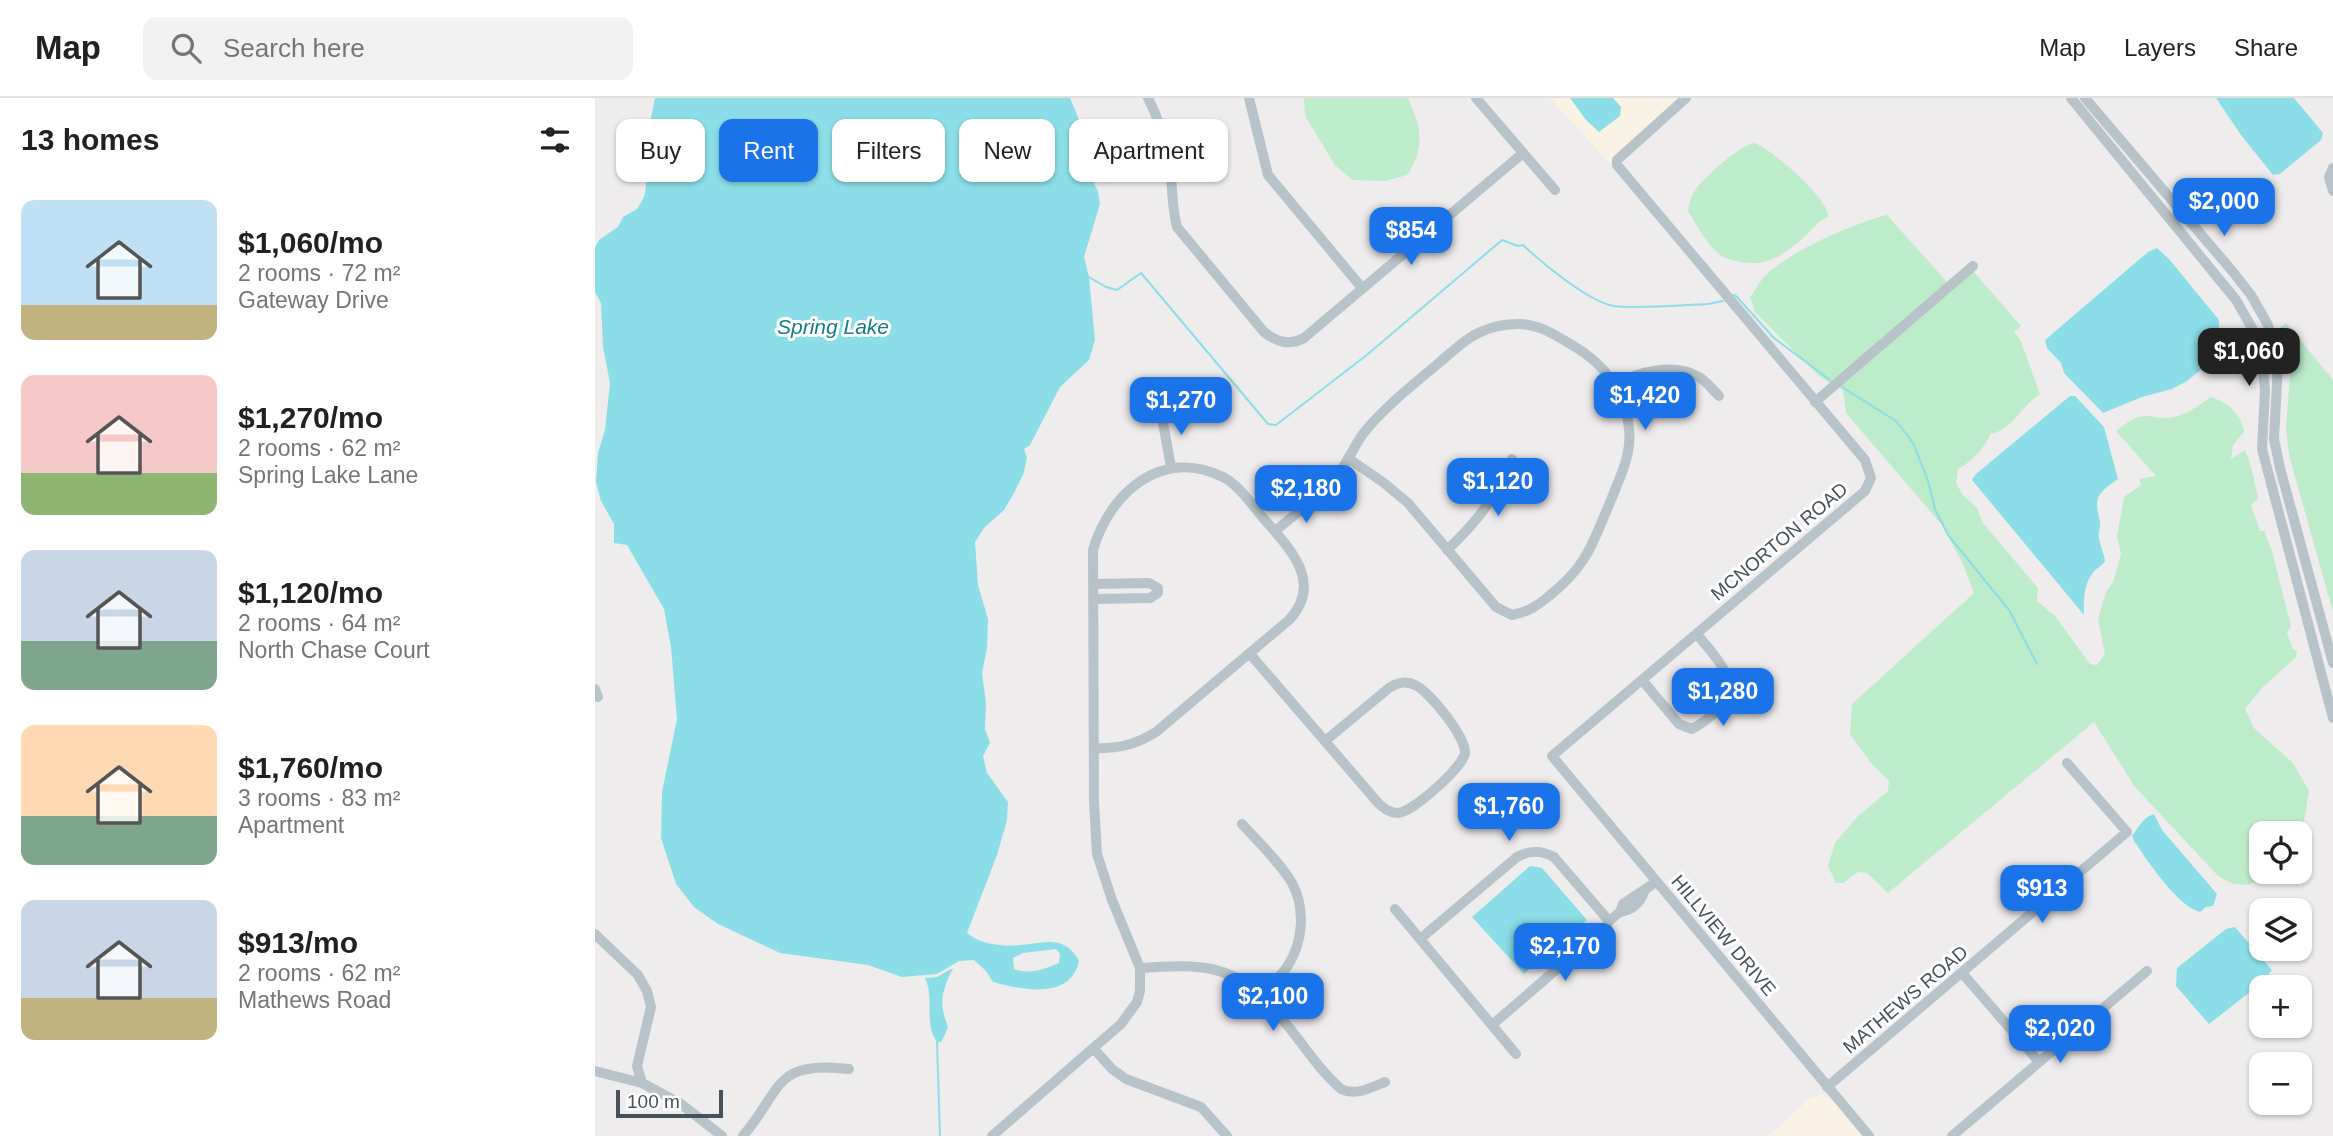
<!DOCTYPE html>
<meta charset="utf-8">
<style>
body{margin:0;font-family:Helvetica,sans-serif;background:#f2f2f2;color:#202124;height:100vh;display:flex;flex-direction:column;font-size:26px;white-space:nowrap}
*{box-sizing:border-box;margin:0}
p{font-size:23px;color:#757577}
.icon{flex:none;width:38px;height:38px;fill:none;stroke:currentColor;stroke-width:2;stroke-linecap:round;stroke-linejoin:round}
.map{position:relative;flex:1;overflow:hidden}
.side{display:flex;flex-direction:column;background:#fff;width:595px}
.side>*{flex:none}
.banner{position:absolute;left:21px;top:21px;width:665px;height:63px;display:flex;gap:14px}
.tools{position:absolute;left:1654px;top:723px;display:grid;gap:14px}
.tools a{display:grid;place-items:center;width:63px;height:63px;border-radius:14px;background:#fff;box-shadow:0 2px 5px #0004;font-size:35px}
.scale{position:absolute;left:21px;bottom:18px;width:107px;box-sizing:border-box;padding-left:7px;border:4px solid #465259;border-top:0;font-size:19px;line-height:24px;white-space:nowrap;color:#465259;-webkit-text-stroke:5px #fff;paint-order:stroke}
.price{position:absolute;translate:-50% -60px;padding:0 16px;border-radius:14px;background:#1a73e8;color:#fff;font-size:23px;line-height:46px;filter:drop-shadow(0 2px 4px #0008)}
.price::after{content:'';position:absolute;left:50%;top:42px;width:21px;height:16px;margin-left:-10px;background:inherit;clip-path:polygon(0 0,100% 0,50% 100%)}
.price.active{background:#222;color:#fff}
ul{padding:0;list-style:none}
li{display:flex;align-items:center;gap:21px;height:175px;padding:0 21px}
li span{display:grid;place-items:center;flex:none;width:196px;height:140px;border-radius:14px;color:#555}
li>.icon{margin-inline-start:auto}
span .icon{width:84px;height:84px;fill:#fffc;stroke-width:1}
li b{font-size:30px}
h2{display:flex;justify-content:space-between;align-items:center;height:84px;padding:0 21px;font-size:30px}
.tag{padding:0 24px;border-radius:14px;background:#fff;box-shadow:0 2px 5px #0004;font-size:24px;line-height:63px}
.tag.active{background:#1a73e8;color:#fff}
header{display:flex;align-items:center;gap:42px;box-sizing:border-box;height:98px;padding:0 35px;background:#fff;border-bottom:2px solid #e0e0e0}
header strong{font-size:33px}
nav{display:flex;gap:38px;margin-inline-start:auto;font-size:24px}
.search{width:490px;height:63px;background:#f2f2f2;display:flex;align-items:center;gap:18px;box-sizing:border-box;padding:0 24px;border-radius:14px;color:#757577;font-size:26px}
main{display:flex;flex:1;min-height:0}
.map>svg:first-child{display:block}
</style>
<header>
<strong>Map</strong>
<div class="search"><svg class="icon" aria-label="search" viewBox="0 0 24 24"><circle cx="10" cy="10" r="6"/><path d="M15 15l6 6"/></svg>Search here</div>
<nav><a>Map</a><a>Layers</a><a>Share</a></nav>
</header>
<main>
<section class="side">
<h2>13 homes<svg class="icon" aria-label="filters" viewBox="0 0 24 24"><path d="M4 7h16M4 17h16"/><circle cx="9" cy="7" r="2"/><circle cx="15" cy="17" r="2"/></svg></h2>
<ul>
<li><span style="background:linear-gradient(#bfe0f5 75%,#c2b280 0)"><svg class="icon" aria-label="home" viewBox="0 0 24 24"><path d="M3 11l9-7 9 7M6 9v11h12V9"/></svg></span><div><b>$1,060/mo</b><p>2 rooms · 72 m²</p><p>Gateway Drive</p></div></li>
<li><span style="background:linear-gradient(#f6c9c9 70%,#8fb573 0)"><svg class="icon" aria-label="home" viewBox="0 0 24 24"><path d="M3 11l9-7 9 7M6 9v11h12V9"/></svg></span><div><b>$1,270/mo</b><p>2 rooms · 62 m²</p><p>Spring Lake Lane</p></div></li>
<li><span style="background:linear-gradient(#c9d6e8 65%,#7fa58c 0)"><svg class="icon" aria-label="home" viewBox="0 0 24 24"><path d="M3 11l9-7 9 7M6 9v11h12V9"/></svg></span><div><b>$1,120/mo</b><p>2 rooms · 64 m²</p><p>North Chase Court</p></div></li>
<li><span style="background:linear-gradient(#ffd9b3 65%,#7fa58c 0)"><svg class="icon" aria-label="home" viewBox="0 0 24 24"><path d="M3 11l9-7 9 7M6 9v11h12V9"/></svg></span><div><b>$1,760/mo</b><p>3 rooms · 83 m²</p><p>Apartment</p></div></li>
<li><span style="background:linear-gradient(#c9d6e8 70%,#c2b280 0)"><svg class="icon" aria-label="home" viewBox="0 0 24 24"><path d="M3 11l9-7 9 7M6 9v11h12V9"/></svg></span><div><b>$913/mo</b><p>2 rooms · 62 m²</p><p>Mathews Road</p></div></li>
</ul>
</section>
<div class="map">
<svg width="1738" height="1038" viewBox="0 0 1738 1038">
<rect width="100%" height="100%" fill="#efeced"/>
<path fill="#faf2e5" d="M955,0h20l16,22 35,-13 -8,-9h67l-67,59 -2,8z
M1225,997l9,1 35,40h-96l41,-37z"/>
<path fill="#bcecc9" d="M709,0h104c13,30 18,48 -1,77l-21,6 -34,-1 -17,-15 -30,-49z
M1159,45c17,5 76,56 74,74 -11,4 -16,14 -25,21 -20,17 -36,29 -63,24 -8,-2 -14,-3 -20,-7 -14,-12 -23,-29 -32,-44 1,-9 5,-19 11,-26 10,-11 41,-40 55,-42z
M1292,117l60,67 -116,102 -13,-9 -63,-63 -5,-15c5,-6 8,-13 13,-19 24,-26 89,-54 124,-63z
M1378,173l48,55 -7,6 6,7 20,55c-19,12 -27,36 -50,40 -4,13 -20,29 -32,35l-2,14 6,11 15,14 6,15 55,65 -1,13 18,15 35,48 7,1 8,-11 -7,-35 8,-27 7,-10 8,-28 -4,-18 7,-39 17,-12 -2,-6 17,-3 -40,-45c9,-7 19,-15 30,-15 6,0 12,2 18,2 17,0 34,-11 46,-21 17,4 32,18 34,35l-11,13 -2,14 14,-9 7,20 6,29 -7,6 9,26h4l8,20 19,75 -4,7 6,16 4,2 -1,6 -33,30 -18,22 9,19 39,35 16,28 -5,31 -5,11h-38v39h10l-22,13 -16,-1 -15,-8 -83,-89 -41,-65 -206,171 -21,-20 -9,-1 -15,11h-7l-8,-17 7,-23 23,-27 30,-25 1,-10 -18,-18 -21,-29 2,-30 122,-111 -11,-29 -21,-39 -96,-112 -3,-23 -5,-3z
M1691,225l47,57v232l-44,-157 -3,-27 4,-53 -6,-28 -6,-17z"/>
<path fill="#8bdee7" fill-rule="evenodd" d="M60,0h415l8,19 6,43 14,32 2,12 -16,53 5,20 6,63 -6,20 -29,27 -30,58 -6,4 3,9 -4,17 -9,18 -10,17 -20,18 -9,14 3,43 10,34 -1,29 -5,25 4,30 -1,26 5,14 -7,13 4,17 21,29 -1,18 -10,35 -30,78c12,11 37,14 53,12 26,-2 44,-11 59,16 -8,39 -57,29 -86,21l-7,-11 -12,-11 -15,1 -22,13 -35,3 -34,-12 -88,-12 -62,-29 -24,-17 -18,-23 -15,-46 1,-46 15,-73 -6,-72 -7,-38 -37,-64 -13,-2v-19l-13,-23 -5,-19 2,-29 7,-23 5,-47 -7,-36 -2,-44 -6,-11v-45l5,-8 18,-12 5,-10 14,-8 7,-12 2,-10 -1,-40zM461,851l4,5 -1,9c-14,6 -29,12 -45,6l-1,-11 10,-5z
M975,0h43l8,9 -1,9 -21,16 -13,-12z
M1621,0h78l29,35 -2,7 -41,34 -7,1 -32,-40z
M1562,150l12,11 50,61v28h-7l-8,19 -17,14 -15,8 -30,8 -39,16 -39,-40 -3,-10 -14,-15 -2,-8 103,-88z
M1475,298h5l29,31 14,52c-20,14 -25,18 -18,42 1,6 -2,11 -1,17 1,8 5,15 6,23 -4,6 -9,7 -13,13 -8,9 -9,30 -8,41l-112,-135 4,-6z
M1559,716l8,16 55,64 -4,12 -7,1 -6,5c-22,-5 -53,-52 -66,-71l-2,-5c7,-9 10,-18 22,-22z
M935,768l12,2 45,52 -63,54 -52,-57z
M1640,829l37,43 -13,15 -50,39 -33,-38 1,-18 49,-39z
M358,870c-11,24 -15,33 -5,59l-6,14 -4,2c-15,-18 -3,-45 -13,-65l12,-1z"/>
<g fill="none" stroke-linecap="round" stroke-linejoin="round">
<path stroke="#8bdee7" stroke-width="2" d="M494,179l17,10 11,3 24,-17 127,151 8,1 92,-71 134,-114 16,6 5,-1c19,18 66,57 91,61 25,3 67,-1 94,-2l15,-3
M1138,197l3,1 38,42 56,42
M1247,289l54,34 12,15 6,9 14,36 7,28 13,26 61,75 28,54
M342,944l3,94"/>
<path stroke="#b8c3c9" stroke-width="10" d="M553,0c10,19 17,42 21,63 4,22 2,44 8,66l87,105c13,10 25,14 40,6l219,-185
M654,0l19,77 94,113
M881,0l79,92
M1091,0l-69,62v5l248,295 6,18 -6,13 -313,265 317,380
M1476,0l165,202 16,28 10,28 3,35 -3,58 71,269
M1490,0l148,174 18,23 17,30 10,39 -4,75 6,29 53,195
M1738,70l-4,9 4,14
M1020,287c23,-13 59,-23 84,-8 7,4 14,13 20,19
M1220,304l158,-136
M566,314l10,55
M680,433c21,-18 46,-35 63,-57 11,-13 17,-31 28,-44 22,-26 48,-46 74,-68 13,-11 27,-25 43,-31 11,-5 24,-7 36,-7 20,0 36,11 53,21 32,18 54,47 57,84 3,25 -9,48 -18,71 -19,44 -23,65 -62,96 -12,10 -21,16 -37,19l-16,-8 -88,-104 -24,-20 -36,-25
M852,452c31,-29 48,-52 65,-91
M498,486l56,-1 9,5v5l-8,5 -57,1
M655,556l129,150c6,5 11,9 19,9 15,-1 65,-46 67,-60 1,-16 -36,-62 -50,-68 -10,-5 -18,-2 -26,3l-64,53
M1047,582l37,44 13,5c18,-10 45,-30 34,-55 -6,-14 -20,-28 -29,-40
M0,591l3,8
M647,726c17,19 37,37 50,59 14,26 11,60 -5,84 -7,11 -18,18 -28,26
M800,811l121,145
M1025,814c12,-2 20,-9 24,-20
M0,836l43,41 9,16 4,16 -14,59 5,17
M825,841l97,-82c13,-7 24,-7 37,0l55,64 11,-9 3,-8 33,-22
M545,870c23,-1 49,-4 71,1 62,12 86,82 130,120 15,7 29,-1 44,-7
M1368,876l76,88
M897,927l115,-99 2,-5
M499,951l18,20 14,10 75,28 26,29
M0,973l47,12 39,21 41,32
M1232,989l300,-255 -60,-69
M148,1038c40,-48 31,-76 106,-67
M397,1038l129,-112 16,-22 3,-11v-23l-28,-68 -15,-46 -3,-52 -1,-252c17,-58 69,-103 130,-73 16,8 29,28 41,42 26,30 60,63 25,101l-133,112c-21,13 -38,17 -62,16
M1357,1038l195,-165"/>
</g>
<g text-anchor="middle" stroke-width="6" stroke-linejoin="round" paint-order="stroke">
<g font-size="19" fill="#465259" stroke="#fff">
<text transform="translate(1184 443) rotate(-40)" y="7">MCNORTON ROAD</text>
<text transform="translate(1129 837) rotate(50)" y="7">HILLVIEW DRIVE</text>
<text transform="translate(1310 901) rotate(-40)" y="7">MATHEWS ROAD</text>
</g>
<g font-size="21" font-style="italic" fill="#137e8a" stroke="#fff">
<text x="238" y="236">Spring Lake</text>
</g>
</g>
</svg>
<div class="tools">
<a><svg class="icon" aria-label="locate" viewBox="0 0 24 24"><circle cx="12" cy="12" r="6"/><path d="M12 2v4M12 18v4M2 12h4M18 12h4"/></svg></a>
<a><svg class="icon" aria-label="layers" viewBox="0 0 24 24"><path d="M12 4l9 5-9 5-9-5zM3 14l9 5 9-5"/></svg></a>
<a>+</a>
<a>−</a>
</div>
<div class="scale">100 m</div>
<b class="price" style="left:1629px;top:140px">$2,000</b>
<b class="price" style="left:816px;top:169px">$854</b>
<b class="price active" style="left:1654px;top:290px">$1,060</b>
<b class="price" style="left:1050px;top:334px">$1,420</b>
<b class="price" style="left:586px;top:339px">$1,270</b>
<b class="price" style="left:903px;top:420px">$1,120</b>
<b class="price" style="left:711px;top:427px">$2,180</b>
<b class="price" style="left:1128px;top:630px">$1,280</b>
<b class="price" style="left:914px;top:745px">$1,760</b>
<b class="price" style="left:1447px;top:827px">$913</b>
<b class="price" style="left:970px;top:885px">$2,170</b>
<b class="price" style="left:678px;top:935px">$2,100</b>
<b class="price" style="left:1465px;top:967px">$2,020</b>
<div class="banner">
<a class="tag">Buy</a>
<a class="tag active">Rent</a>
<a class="tag">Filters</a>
<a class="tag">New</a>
<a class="tag">Apartment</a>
</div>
</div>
</main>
